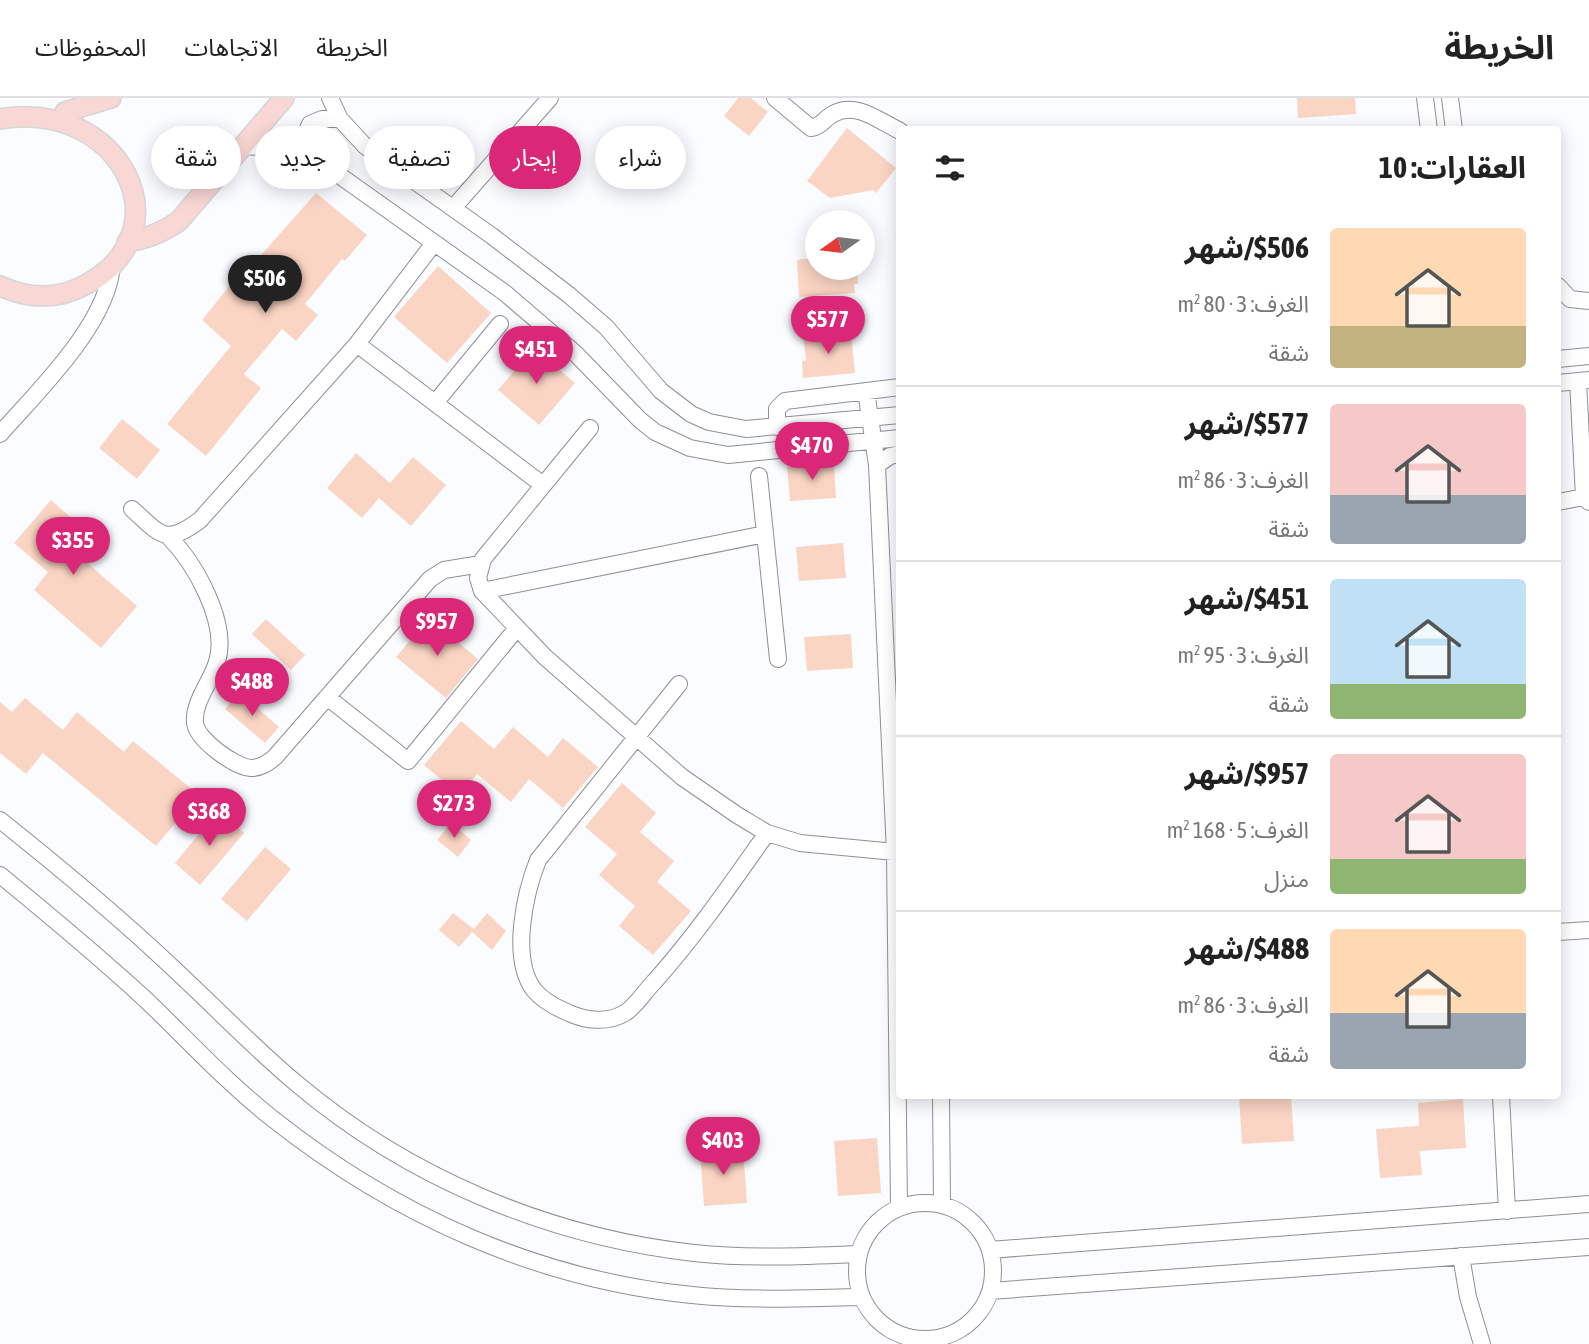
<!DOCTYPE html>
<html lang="ar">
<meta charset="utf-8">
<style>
body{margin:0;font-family:"Asap Condensed","Noto Sans Arabic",sans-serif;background:#f6f6f6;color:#222;direction:rtl;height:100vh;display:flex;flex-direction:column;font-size:26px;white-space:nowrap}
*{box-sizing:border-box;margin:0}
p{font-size:23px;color:#767676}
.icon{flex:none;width:38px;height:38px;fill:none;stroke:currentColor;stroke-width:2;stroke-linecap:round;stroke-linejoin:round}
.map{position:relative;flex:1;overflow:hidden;direction:ltr}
.drawer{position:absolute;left:896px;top:28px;width:665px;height:973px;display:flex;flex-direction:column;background:#fff;border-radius:7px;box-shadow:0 4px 18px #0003;direction:rtl}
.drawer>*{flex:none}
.banner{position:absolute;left:21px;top:28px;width:665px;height:63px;direction:rtl;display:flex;gap:14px}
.needle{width:46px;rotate:256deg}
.buttons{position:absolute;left:805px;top:112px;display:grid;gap:14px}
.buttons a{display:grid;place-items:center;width:70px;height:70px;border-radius:50%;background:#fff;box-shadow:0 4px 18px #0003;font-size:35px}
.price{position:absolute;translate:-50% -60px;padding:0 16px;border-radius:24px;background:#db2777;color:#fff;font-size:23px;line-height:46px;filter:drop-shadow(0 2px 4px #0008)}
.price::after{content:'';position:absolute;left:50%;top:42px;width:21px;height:16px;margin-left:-10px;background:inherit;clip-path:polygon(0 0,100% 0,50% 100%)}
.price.active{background:#222;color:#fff}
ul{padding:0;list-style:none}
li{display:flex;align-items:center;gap:21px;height:175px;padding:0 35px}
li+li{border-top:2px solid #e0e0e0}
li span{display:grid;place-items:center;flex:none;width:196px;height:140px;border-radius:7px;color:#555}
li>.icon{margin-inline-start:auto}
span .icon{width:84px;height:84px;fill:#fffc;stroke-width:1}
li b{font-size:30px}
h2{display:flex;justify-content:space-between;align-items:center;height:84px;padding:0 35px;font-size:30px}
.chip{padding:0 24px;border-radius:32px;background:#fff;box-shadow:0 4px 18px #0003;font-size:24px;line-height:63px}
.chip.active{background:#db2777;color:#fff}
header{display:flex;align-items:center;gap:42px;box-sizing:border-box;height:98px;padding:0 35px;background:#fff;border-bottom:2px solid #e0e0e0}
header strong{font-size:33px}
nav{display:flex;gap:38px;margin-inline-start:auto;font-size:24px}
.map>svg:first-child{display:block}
</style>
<header>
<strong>الخريطة</strong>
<nav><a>الخريطة</a><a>الاتجاهات</a><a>المحفوظات</a></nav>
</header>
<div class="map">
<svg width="1589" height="1246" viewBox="0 0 1589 1246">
<rect width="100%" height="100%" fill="#fafcff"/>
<path fill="#fbd5c4" d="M738,0h13l17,14 -19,24 -25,-20z
M1297,0h58l1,16 -58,4z
M847,30l49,40 -20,25 -3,-3 -43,8 -23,-17z
M316,95l51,42 -22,26 -3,-2 -37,45 13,11 -22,26 -14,-12 -38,45 17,14 -55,68 -39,-32 64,-78 -29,-26 49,-61 4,3z
M800,161h15v9h42l1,16h-4l1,9 -56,4 -2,-36z
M438,168l53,47 -44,50 -53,-46z
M851,236l4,39 -52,5 -1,-17 4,-1 -3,-24z
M534,250l41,35 -36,42 -41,-35z
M122,321l38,31 -23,29 -38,-31z
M356,355l34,30 23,-26 33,28 -35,41 -32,-28 -17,20 -35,-30z
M834,366l2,34 -46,3 -3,-34z
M51,402l34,30 -15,18 67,58 -36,42 -67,-58 14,-18 -34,-29z
M843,445l3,35 -47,3 -3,-34z
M429,520l49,41 -32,39 -50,-41z
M266,521l39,36 -14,15 -39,-36z
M851,536l2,34 -46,3 -3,-34z
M239,594l40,35 -14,16 -40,-34z
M25,600l38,32 14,-18 47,40 9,-11 66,54 -43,51 -113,-93 -17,21 -26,-21v-51l12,10z
M461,623l33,28 19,-22 35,30 15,-19 35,29 -35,41 -34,-29 -18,23 -34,-28 -17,21 -36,-30z
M622,685l34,30 -16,19 34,29 -17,21 34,29 -38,44 -34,-29 16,-20 -36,-31 18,-21 -32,-27z
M218,713l26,22 -44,52 -25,-22z
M451,725l20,17 -13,17 -21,-17z
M265,749l26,22 -44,52 -26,-22z
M453,815l21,16 13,-16 19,18 -14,19 -20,-18 -13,15 -20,-17z
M1239,998h52l3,45 -52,3z
M1463,1001l3,49 -46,3 2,24 -42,3 -4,-49 43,-3 -1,-23z
M877,1040l4,55 -43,3 -4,-55z
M743,1050l4,55 -43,3 -4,-55z"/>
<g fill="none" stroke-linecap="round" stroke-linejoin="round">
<g stroke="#8b9097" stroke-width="18">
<path id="minor" d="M330,0l10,21 25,27 127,90 77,59 37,32 55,64 30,23 18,8 37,7 154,-14
M775,0l36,30c10,-1 14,-10 22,-14 23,-13 46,7 67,17
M1425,0l4,32
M1450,0l4,32
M242,48l44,2 26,8 193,137 70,60 65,67 15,12 35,16 38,7 172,-17
M312,58l-7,-20 5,-12 12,-5h18
M453,110l97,-110
M1558,188l12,13 19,2
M357,246l186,141
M1558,261l31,-3
M1578,283l6,116 5,5
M1558,285l31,-3
M866,293l11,74 18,387 4,355
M435,305l65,-79
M777,329v-18l8,-8 115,-14
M590,330l-107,131 -5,19 4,13 63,66 137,120 55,38 30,18 33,10 95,9
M0,336c37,-42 109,-111 112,-170
M877,367l13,-9 10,-2
M759,378l19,183
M1558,404l26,-5
M132,411c29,26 33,37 68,11l157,-176 77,-101
M168,438c27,27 61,87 49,126 -6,20 -24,40 -22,61 2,17 40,44 56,45 10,0 17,-5 24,-11l155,-178 14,-9 37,-6
M482,493l283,-57
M679,586l-141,176c-13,33 -28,98 -4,130 8,10 23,18 35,23 17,8 39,10 56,0 11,-7 20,-22 29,-31 42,-47 77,-98 113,-149
M327,599l81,64 109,-133
M0,722c59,47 118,96 173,148 41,38 80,79 123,115 112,95 254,154 398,170 55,6 109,3 164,1
M0,777c49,40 98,81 145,124 42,40 82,84 128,120 120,95 264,161 419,176 56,6 112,3 169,2
M1558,834l31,-2
M941,998l1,108
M1501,998l6,115
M857 1173a68 68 0 1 1 136 0a68 68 0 1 1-136 0Z
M990,1152l599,-46
M1461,1158l7,41 14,47
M990,1193l599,-44"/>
</g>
<g stroke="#d5d6d6" stroke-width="22">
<path id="major" d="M65,14l46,-14
M0,21c117,-21 188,109 87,165 -28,16 -58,15 -87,2
M127,144c20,-3 35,-9 52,-21l105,-123"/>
</g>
<use href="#minor" stroke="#fff" stroke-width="16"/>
<use href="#major" stroke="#f9d7d5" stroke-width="19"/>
</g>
</svg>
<div class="buttons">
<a><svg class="needle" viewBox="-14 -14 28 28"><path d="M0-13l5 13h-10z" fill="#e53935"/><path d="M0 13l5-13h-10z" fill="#767676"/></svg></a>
</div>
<b class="price active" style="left:265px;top:217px">$506</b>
<b class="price" style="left:828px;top:258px">$577</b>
<b class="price" style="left:536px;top:288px">$451</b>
<b class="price" style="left:812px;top:384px">$470</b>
<b class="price" style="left:73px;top:479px">$355</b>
<b class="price" style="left:437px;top:560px">$957</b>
<b class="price" style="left:252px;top:620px">$488</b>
<b class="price" style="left:454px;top:742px">$273</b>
<b class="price" style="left:209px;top:750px">$368</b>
<b class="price" style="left:723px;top:1079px">$403</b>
<div class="banner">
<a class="chip">شراء</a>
<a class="chip active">إيجار</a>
<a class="chip">تصفية</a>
<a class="chip">جديد</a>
<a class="chip">شقة</a>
</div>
<section class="drawer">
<h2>العقارات: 10<svg class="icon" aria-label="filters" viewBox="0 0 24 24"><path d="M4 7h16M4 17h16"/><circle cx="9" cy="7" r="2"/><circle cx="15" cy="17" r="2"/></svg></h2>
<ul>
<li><span style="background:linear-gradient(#ffd9b3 70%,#c2b280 0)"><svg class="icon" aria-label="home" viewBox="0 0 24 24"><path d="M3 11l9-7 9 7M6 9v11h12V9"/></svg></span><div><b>$506/شهر</b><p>الغرف: 3 · 80 m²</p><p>شقة</p></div></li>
<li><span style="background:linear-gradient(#f6c9c9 65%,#9aa5b1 0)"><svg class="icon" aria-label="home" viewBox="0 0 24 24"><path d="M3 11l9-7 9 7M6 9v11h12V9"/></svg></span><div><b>$577/شهر</b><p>الغرف: 3 · 86 m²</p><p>شقة</p></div></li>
<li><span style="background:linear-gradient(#bfe0f5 75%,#8fb573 0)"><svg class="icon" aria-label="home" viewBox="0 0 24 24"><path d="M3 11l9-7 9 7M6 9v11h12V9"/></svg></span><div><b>$451/شهر</b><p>الغرف: 3 · 95 m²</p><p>شقة</p></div></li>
<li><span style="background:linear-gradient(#f6c9c9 75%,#8fb573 0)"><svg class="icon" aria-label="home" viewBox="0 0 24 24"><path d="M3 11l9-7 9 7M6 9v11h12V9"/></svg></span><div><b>$957/شهر</b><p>الغرف: 5 · 168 m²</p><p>منزل</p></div></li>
<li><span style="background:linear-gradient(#ffd9b3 60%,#9aa5b1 0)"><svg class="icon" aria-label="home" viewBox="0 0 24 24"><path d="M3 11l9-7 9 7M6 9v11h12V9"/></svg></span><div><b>$488/شهر</b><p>الغرف: 3 · 86 m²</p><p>شقة</p></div></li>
</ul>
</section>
</div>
